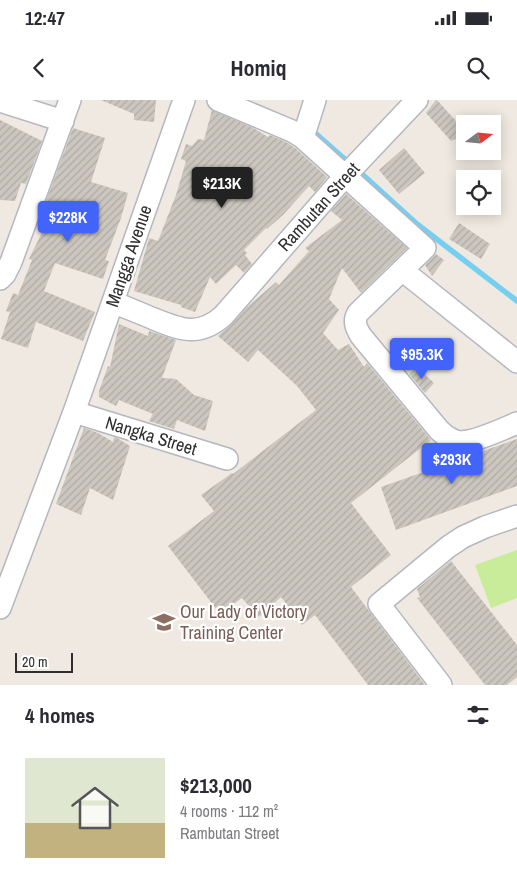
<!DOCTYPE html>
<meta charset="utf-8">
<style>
body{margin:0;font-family:"Archivo Narrow",sans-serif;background:#f7f7f7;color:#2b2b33;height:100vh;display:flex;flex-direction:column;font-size:19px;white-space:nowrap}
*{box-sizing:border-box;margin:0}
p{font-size:16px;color:#7c7c81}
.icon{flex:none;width:28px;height:28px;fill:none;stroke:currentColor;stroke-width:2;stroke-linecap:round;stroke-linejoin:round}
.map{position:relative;height:585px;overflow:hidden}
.drawer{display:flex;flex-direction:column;background:#fff;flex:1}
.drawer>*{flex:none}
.needle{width:32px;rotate:74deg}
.fabs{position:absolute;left:456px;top:15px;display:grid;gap:10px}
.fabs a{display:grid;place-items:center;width:45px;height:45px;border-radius:0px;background:#fff;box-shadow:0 2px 12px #0003;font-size:25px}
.scale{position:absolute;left:15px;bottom:12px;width:58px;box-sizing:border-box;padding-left:5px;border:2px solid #2e2e2e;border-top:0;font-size:14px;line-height:18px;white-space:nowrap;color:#2e2e2e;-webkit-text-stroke:4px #fff;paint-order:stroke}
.price{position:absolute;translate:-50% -42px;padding:0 11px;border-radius:5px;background:#4264fb;color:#fff;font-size:16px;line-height:32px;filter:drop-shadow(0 1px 2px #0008)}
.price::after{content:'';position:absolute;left:50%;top:30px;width:15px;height:11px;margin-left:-8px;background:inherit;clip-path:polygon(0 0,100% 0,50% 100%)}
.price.current{background:#222;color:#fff}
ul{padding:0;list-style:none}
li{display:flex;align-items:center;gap:15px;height:125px;padding:0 25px}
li+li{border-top:1px solid #e1e1e2}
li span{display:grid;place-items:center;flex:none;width:140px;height:100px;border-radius:0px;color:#555}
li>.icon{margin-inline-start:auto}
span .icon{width:60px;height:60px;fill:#fffc;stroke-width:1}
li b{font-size:21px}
h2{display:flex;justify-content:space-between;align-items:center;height:60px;padding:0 25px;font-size:21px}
.status{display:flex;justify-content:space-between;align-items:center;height:35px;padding:0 25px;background:#fff;direction:ltr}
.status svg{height:14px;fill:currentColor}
header{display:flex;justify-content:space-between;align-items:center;height:65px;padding:0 25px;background:#fff;font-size:22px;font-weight:700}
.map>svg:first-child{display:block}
</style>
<div class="status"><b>12:47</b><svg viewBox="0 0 49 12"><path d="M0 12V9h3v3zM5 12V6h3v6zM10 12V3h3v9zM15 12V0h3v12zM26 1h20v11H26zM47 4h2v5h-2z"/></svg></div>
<header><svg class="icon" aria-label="back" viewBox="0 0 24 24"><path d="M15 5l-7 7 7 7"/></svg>Homiq<svg class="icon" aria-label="search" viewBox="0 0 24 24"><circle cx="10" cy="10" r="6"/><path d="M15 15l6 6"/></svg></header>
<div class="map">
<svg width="517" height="585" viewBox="0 0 517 585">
<defs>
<pattern id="building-hatch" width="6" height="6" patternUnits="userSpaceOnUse" patternTransform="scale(1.25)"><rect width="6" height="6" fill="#cbc7bf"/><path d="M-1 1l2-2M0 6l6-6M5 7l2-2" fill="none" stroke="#afaba4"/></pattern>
</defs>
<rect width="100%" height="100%" fill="#efe9e1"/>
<path fill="#c9ec9a" d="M517,450v48l-26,10 -16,-43z"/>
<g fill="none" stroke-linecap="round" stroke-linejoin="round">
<path stroke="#75cff0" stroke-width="5.5" d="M314,32l33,29
M362,74l55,50 100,77"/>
</g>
<path fill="url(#building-hatch)" d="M101,0h55l-2,22 -20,-2v-6z
M436,0h1l28,31v4l-14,6 -25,-28z
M212,10l41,18 15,9 2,-2 16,7 9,6 32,29 -12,15 -6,-6 -26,29 -16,14 -1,-1 -22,22 3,3 -2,2 7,9 -8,9 -8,-8 -20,19 -6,-7 -15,35 -14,-5v-2l-47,-14 15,-53 9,3 18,-46 10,-34 -5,-2 5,-15 6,2 6,-7 6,1z
M0,20l42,21 -16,43 -5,-1 -6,18 -15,-1z
M73,28l32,10 -14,44 37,11 -7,25 -16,42 4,1 -6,18 -48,-16 -11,28 51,21 -12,29 -47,-19 -8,26 -27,-9 9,-27 -4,-1 7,-18 5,2 14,-35 -3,-1 15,-31 -6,-2v-3z
M404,48l21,25 -26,21 -20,-24z
M346,94l61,54 -46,45 -19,-25 -13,31 10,11 -16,23 15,17 11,-6 15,23 3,-4 64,77 -80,63 40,52 -40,32 74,98h-57l-53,-70 -13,10 -21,-28 -22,20 -17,-19 -22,16 -52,-68 46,-35 -13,-16 31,-22 1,1 83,-64 -19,-24 -39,-36 -10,12 -30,-26 14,-12 14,-16 30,-26 3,3 30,-34 -4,-3 37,-28 -11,-9z
M459,123l31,21 -9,15 -32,-20z
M436,154l8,6 -12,16 -7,-11z
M119,224l29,12 1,-5 27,9 -14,38 14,1 18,16 19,6 -8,30 -28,-11 -3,9 -25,-8 4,-7 -34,-14 -3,6 -17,-9v-6l9,-25 2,1z
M417,267l17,16 -9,10 -16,-19z
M84,328l14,5 15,9 1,-5 3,1 13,8 -17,54 -23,-12 -9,27 -25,-11z
M517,339v47l-121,44 -15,-43z
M451,461l66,84v32l-10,8h-22l-68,-87 3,-1 -3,-8z"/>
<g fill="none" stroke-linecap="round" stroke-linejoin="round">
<g stroke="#b4b7c1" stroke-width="24">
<path id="street" d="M218,0l74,31 11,7 122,110 -67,65c-5,8 -2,15 3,23l78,94c5,5 10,9 17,11 13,4 47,-12 61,-18
M0,1l63,20
M303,38l12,-38
M402,170l115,92
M0,179l5,-5 6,-12 59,-162
M113,202c14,6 27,11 41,17 27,11 45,18 69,-3l123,-141 71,-75
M74,312l153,47
M0,508l74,-196 110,-312
M441,585l-62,-81 69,-57 15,-10 22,-10 32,-11"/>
</g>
<use href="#street" stroke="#fff" stroke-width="21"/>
</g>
<defs>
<g id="school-bare" transform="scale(1.725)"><path d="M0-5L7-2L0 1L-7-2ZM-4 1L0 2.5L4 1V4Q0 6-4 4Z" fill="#8d6e63" stroke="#fff" stroke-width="2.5" paint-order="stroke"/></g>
</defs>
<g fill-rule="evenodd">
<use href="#school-bare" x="164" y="522"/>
</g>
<g text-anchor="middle" stroke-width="4.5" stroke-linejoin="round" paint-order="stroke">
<g font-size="18" fill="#2e2e2e" stroke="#fff">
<text transform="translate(319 107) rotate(-48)" y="6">Rambutan Street</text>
<text transform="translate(129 156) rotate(-71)" y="6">Mangga Avenue</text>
<text transform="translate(151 336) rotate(17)" y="6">Nangka Street</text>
</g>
<g font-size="18" fill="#785e54" stroke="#fff" text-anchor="start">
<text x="180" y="518">Our Lady of Victory<tspan x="180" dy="21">Training Center</tspan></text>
</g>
</g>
</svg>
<div class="fabs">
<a><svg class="needle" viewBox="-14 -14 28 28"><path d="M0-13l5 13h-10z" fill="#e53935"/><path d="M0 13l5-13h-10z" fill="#7c7c81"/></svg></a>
<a><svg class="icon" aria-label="locate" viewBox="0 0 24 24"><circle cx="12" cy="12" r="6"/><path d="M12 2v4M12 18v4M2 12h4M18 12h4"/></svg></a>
</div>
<div class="scale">20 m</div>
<b class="price current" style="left:222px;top:109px">$213K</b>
<b class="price" style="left:68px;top:143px">$228K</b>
<b class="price" style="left:422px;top:280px">$95.3K</b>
<b class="price" style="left:452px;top:385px">$293K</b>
</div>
<section class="drawer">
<h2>4 homes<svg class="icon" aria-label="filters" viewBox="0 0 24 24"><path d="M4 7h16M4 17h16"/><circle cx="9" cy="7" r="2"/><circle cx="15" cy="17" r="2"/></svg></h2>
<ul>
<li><span style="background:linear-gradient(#dfe7d0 65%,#c2b280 0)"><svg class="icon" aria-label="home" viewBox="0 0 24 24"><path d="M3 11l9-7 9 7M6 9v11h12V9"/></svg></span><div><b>$213,000</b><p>4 rooms · 112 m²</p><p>Rambutan Street</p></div></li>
</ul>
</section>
